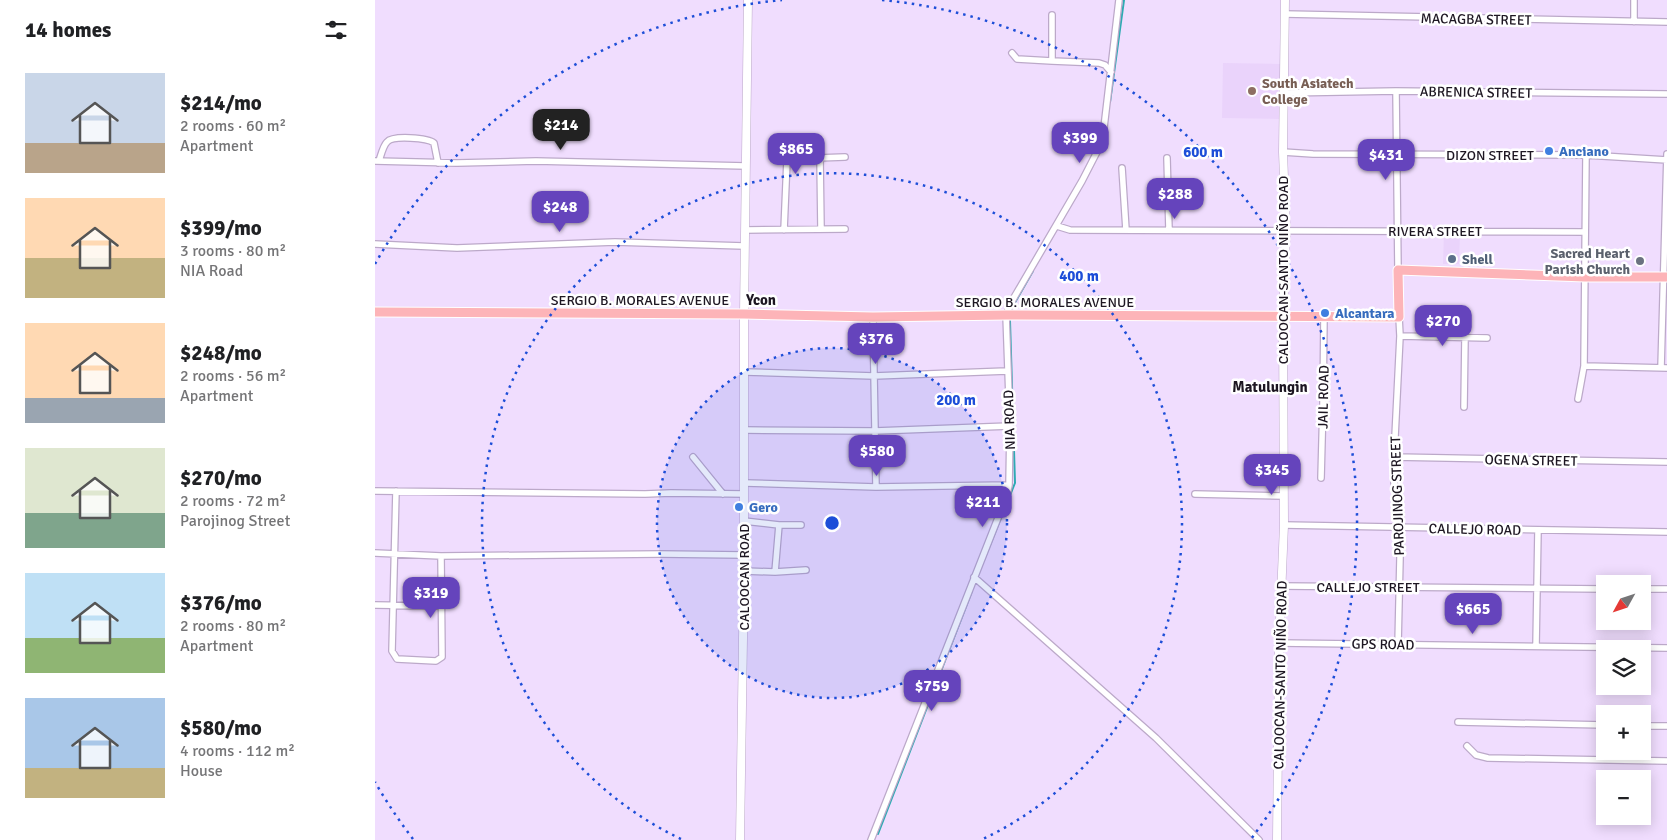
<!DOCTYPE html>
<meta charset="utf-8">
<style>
body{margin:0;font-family:Signika,sans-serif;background:#f6f6f6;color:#202124;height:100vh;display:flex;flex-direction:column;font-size:19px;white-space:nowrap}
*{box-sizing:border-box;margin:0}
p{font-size:16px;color:#757577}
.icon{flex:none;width:28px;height:28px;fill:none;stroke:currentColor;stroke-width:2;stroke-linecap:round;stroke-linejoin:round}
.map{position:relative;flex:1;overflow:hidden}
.drawer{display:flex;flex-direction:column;background:#fff;width:375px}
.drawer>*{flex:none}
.needle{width:32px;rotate:230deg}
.controls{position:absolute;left:1221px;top:575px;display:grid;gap:10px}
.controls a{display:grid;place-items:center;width:55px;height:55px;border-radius:0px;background:#fff;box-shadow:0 2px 12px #0003;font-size:25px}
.price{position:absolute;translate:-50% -42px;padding:0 11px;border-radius:10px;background:#6544bc;color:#fff;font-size:16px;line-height:32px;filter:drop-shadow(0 1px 2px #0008)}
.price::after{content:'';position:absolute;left:50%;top:30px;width:15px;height:11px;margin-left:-8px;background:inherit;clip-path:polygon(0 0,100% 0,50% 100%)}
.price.active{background:#222;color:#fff}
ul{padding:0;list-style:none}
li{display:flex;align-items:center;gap:15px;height:125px;padding:0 25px}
li span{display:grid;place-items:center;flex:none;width:140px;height:100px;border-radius:0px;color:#555}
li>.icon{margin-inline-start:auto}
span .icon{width:60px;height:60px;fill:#fffc;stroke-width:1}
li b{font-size:21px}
h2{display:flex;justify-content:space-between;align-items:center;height:60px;padding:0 25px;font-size:21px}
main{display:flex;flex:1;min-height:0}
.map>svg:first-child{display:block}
</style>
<main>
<section class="drawer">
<h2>14 homes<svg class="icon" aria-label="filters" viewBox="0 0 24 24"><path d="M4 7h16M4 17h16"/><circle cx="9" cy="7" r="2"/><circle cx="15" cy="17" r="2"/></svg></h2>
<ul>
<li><span style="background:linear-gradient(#c9d6e8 70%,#b9a48a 0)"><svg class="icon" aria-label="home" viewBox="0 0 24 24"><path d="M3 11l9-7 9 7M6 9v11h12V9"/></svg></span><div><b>$214/mo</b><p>2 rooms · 60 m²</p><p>Apartment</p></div></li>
<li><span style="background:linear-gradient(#ffd9b3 60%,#c2b280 0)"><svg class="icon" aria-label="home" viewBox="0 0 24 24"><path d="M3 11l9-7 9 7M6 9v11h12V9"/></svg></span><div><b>$399/mo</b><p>3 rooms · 80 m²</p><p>NIA Road</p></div></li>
<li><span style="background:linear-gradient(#ffd9b3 75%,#9aa5b1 0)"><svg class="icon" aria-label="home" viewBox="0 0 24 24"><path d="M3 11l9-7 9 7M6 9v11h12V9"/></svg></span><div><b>$248/mo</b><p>2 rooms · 56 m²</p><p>Apartment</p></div></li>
<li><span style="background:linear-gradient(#dfe7d0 65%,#7fa58c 0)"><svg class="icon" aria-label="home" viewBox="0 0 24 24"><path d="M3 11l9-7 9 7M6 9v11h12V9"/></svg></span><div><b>$270/mo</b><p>2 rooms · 72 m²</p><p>Parojinog Street</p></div></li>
<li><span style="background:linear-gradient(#bfe0f5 65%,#8fb573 0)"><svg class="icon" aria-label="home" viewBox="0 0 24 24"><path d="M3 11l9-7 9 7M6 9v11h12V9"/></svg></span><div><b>$376/mo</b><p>2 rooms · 80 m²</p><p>Apartment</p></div></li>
<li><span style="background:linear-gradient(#a9c7e8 70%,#c2b280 0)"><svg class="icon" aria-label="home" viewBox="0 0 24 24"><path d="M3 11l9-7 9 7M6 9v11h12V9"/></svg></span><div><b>$580/mo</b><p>4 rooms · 112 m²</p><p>House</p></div></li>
</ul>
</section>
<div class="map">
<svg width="1292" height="840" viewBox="0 0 1292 840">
<rect width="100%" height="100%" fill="#f0ddfe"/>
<path fill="#ead3fb" d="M848,63l58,1 -1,55 -58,-1z
M1069,233l16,1 -1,30h-16z"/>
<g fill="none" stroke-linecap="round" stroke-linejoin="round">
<path stroke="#2dabb3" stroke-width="2" d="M735,102l14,-102
M722,157l6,-11 2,-7
M638,306l20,-35
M609,560l31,-77 -5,-162
M503,834l94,-243"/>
<g stroke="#bca9c9" stroke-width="8">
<path id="minor" d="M910,14l382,8
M677,15v46l47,2 6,2 6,7
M1259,22v-22
M637,53l5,6 35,2
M1021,91l2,179
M909,93l112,-2 271,3
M908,152l30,2 273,1 81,5
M445,158l1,71
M792,158l2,72
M0,161l82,2 79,-2 210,5
M4,161c2,-6 4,-15 8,-19 6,-7 41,-4 47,1l4,20
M747,168l4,62
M682,226l13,4 515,2
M370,230l100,-1
M409,230l3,-70 2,-1 56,-2
M0,244l82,4 158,-6 129,4
M498,317l3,170
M1025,336l87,2
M1209,366l83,2
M1286,368l6,-214
M370,372l129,4 133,-5
M1203,399l6,-33 2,-211
M1089,407l1,-70
M370,430l130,1 135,-5
M318,457l30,37
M1019,457l273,5
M946,478l2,-75 1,-87
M370,483l131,4 133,-2
M0,491l270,3 26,-1 73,1
M21,491l-4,160 5,8 39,2 6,-4 -1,-101
M820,494l88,2
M369,521l35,4 -4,47
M404,525h22
M909,525l383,7
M0,553l66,3 219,-2 84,1
M369,571l31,1 31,-2
M599,577l182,161 103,102
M906,586l324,3
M1268,589h24
M0,605l66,1
M904,643l388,5
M1023,645l3,-131 -7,-31v-26l6,-121 -1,-19
M1161,646l2,-116
M1083,722l147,3
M1268,726h24
M1092,746l9,9 12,3 179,3
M496,840l136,-345 2,-10 1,-59 -4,-111 6,-14 70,-120 17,-33 4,-12 16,-136"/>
</g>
<g stroke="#bca9c9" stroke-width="9">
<path id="tertiary" d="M365,840l4,-269v-257l4,-314
M902,840l2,-197 5,-118 -1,-209 3,-86 -3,-78 2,-152"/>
</g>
<g stroke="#fff" stroke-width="11">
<path id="primary" d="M0,312l369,2 129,3 133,-2 393,2 -1,-47 187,7h82"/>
</g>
<use href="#minor" stroke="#fff" stroke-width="5.5"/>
<use href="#tertiary" stroke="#fff" stroke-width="8"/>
<use href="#primary" stroke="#fdb4b8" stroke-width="9"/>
</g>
<circle cx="457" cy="523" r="175" fill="#1d4ed8" fill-opacity=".12"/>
<g fill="none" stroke="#1d4ed8" stroke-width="2.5" stroke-dasharray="2.5 5">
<circle cx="457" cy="523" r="175"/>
<path d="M306 839A350 350 0 1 1 608 839"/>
<path d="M38 839A525 525 0 0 1 0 782M0 264A525 525 0 0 1 407 0M507 0A525 525 0 0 1 876 839"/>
</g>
<circle fill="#8d6e63" stroke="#fff" stroke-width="2" cx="877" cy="91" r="5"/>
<g fill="#3f7fe0" stroke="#fff" stroke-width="2">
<circle cx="1174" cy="151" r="5"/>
<circle cx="950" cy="313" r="5"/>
<circle cx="364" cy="507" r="5"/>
</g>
<circle fill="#5c6f8a" stroke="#fff" stroke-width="2" cx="1077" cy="259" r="5"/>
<circle fill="#6b7280" stroke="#fff" stroke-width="2" cx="1265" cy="261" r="5"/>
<g text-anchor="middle" stroke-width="5" stroke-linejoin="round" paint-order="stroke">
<g font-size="14" fill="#1d1622" stroke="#fff">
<text transform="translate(1101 19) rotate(1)" y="5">MACAGBA STREET</text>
<text transform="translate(1101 92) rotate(1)" y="5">ABRENICA STREET</text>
<text x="1115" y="160">DIZON STREET</text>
<text x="1060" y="236">RIVERA STREET</text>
<text transform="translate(908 270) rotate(-90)" y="5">CALOOCAN-SANTO NIÑO ROAD</text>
<text x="265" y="305">SERGIO B. MORALES AVENUE</text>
<text x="670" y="307">SERGIO B. MORALES AVENUE</text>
<text transform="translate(948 397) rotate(-89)" y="5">JAIL ROAD</text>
<text transform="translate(634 420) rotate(-92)" y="5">NIA ROAD</text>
<text transform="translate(1156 460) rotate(1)" y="5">OGENA STREET</text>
<text transform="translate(1022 496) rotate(-92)" y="5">PAROJINOG STREET</text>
<text transform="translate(1100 529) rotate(1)" y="5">CALLEJO ROAD</text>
<text transform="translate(369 577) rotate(-90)" y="5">CALOOCAN ROAD</text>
<text x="993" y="592">CALLEJO STREET</text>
<text transform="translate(1008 644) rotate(1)" y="5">GPS ROAD</text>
<text transform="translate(905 675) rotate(-89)" y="5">CALOOCAN-SANTO NIÑO ROAD</text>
</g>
<g font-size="14" font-weight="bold" fill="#785e54" stroke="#fff" text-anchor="start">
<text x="887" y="88">South Asiatech<tspan x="887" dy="16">College</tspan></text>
</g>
<g font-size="14" font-weight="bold" fill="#366cbe" stroke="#fff" text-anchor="start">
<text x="1184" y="156">Anciano</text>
<text x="960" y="318">Alcantara</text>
<text x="374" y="512">Gero</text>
</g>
<g font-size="14" font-weight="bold" fill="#5b616d" stroke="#fff" text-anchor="end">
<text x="1255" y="258">Sacred Heart<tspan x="1255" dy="16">Parish Church</tspan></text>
</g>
<g font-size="14" font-weight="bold" fill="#4e5e75" stroke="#fff" text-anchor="start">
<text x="1087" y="264">Shell</text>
</g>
<g font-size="15" font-weight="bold" fill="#1d1622" stroke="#fff">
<text x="386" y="305">Ycon</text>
<text x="895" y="392">Matulungin</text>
</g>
</g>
<circle cx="457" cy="523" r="8" fill="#1d4ed8" stroke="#fff" stroke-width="2.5"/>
<g font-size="15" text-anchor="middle" font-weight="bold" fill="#1d4ed8" stroke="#fff" stroke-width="5" stroke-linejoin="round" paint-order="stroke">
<text x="828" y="157">600 m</text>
<text x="704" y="281">400 m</text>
<text x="581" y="405">200 m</text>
</g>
</svg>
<div class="controls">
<a><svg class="needle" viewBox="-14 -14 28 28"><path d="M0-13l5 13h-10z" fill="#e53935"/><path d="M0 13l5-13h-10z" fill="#757577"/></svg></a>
<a><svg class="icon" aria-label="layers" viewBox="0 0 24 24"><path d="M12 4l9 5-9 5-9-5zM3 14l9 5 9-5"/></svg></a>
<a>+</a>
<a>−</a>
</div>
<b class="price active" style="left:186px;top:151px">$214</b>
<b class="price" style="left:705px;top:164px">$399</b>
<b class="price" style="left:421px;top:175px">$865</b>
<b class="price" style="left:1011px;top:181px">$431</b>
<b class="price" style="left:800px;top:220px">$288</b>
<b class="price" style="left:185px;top:233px">$248</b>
<b class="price" style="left:1068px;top:347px">$270</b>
<b class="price" style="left:501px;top:365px">$376</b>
<b class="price" style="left:502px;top:477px">$580</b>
<b class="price" style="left:897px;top:496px">$345</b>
<b class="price" style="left:608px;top:528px">$211</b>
<b class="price" style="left:56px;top:619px">$319</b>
<b class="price" style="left:1098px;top:635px">$665</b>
<b class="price" style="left:557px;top:712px">$759</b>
</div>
</main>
